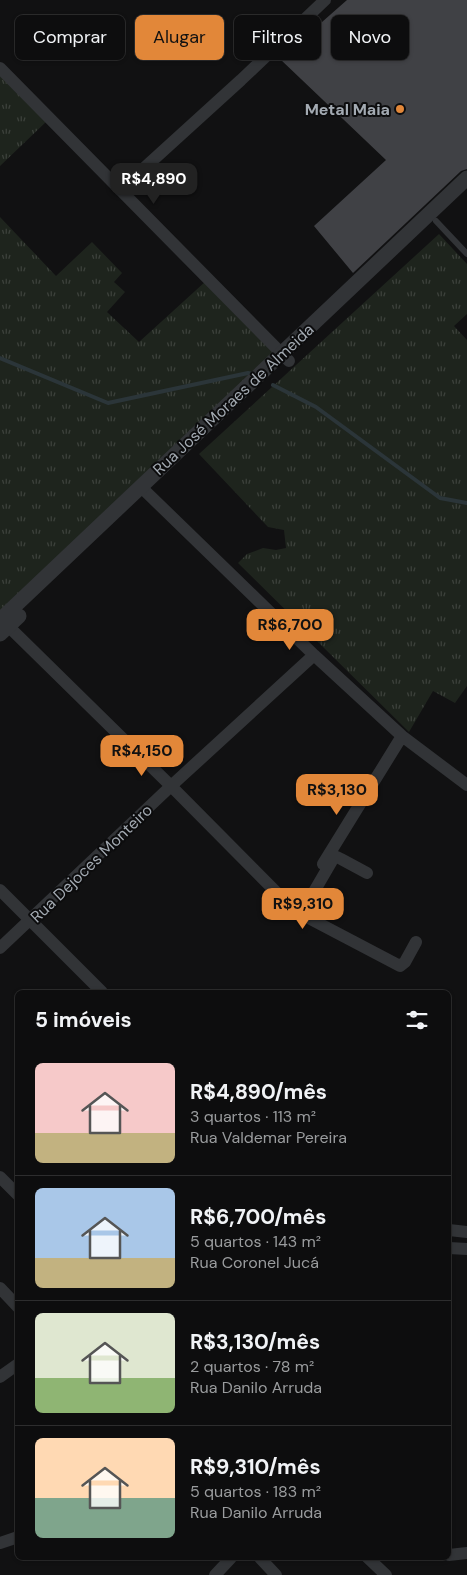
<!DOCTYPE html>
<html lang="pt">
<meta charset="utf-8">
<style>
body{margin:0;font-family:"DM Sans",sans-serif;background:#1b1b1c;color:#f1f3f6;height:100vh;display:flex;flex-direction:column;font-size:19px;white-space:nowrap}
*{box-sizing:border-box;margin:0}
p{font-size:16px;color:#9a9c9e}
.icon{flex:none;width:28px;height:28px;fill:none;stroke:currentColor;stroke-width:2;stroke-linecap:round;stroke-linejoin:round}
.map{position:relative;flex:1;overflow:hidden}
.drawer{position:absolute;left:15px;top:990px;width:436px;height:570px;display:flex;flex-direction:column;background:#0d0d0e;border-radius:8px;box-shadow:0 1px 4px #0004,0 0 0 1px #2d2d2e}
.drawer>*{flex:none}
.top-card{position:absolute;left:15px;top:15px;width:438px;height:45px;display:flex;gap:10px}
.price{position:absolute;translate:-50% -42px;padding:0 11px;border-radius:10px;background:#e28739;color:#111;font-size:16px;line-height:32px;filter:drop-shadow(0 1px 2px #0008)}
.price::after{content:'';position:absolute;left:50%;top:30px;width:15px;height:11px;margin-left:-8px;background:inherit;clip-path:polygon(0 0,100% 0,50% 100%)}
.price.on{background:#222;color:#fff}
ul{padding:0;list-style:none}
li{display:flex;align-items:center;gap:15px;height:125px;padding:0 20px}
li+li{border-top:1px solid #2d2d2e}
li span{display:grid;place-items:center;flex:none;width:140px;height:100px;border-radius:8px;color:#555}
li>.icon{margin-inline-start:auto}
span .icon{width:60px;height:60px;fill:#fffc;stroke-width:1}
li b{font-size:21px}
h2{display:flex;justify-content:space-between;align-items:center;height:60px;padding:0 20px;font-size:21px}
.tag{padding:0 18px;border-radius:8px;background:#0d0d0e;box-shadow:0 1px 4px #0004,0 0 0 1px #2d2d2e;font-size:18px;line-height:45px}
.tag.on{background:#e28739;color:#111}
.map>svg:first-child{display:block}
</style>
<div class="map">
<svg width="467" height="1575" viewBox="0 0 467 1575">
<defs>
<pattern id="grass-tufts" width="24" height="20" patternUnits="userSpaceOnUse" patternTransform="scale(1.25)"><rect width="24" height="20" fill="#1e241d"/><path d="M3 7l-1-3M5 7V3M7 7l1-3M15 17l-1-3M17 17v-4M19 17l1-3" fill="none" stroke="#3c413b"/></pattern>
</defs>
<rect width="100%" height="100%" fill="#111112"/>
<path fill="url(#grass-tufts)" d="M0,73l47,48 -47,45z
M0,217l56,59 36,-34 30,31 -8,9 11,10 -18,20 32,30 67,-61 73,72 -279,261z
M439,234l28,30v50l-13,12 13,14v346l-12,17 -22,-12 -24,41 -171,-169 9,-9 16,-6 13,2 10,-2 -2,-18 -16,-3 -69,-73z"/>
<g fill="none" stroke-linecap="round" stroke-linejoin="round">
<path stroke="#2b3539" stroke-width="4" d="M0,358l108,45 140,-30 4,1
M273,385l43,22 124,91 27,5"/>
</g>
<path fill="#404145" d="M347,0h120v169l-6,2 -108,102 -39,-47 72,-66 -106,-101z"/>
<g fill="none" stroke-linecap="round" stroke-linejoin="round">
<path stroke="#323437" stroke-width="6" d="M436,221l31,33"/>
<path stroke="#323437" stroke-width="12" d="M0,68l289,293
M120,190l121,-110 84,-80
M141,487l173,168 88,81 65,49
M3,621l168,165 115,116 15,12
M323,864l79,-128
M367,873l-26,-14 -4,-2 -4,2 -32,55 99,52 5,-4 11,-20
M0,890l102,102
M0,948l171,-162 143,-131
M0,1177l18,18
M449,1230l18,2
M449,1248l18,1
M0,1288l18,19
M0,1377l18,-13
M0,1543l18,-6
M449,1555l18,-2
M260,1558l16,17
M368,1558l18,17
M215,1575l16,-17"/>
<path stroke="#323437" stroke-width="15" d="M0,620l467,-442
M0,634l19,-18"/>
</g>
<circle fill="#e28739" stroke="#0c0c0d" stroke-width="2" cx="400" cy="109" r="5"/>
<g text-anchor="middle" stroke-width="4" stroke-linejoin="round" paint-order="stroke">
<g font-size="16" font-weight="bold" fill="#a3aab2" stroke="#0c0c0d" text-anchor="end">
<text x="390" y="115">Metal Maia</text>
</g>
<g font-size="16" fill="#a3aab2" stroke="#0c0c0d">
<text transform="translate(233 399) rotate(-43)" y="6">Rua José Moraes de Almeida</text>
<text transform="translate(91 863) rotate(-44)" y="6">Rua Dejoces Monteiro</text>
</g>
</g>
</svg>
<b class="price on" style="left:154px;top:205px">R$4,890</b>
<b class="price" style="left:290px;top:651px">R$6,700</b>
<b class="price" style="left:142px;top:777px">R$4,150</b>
<b class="price" style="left:337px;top:816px">R$3,130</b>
<b class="price" style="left:303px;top:930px">R$9,310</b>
<div class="top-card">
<a class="tag">Comprar</a>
<a class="tag on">Alugar</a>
<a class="tag">Filtros</a>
<a class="tag">Novo</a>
</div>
<section class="drawer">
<h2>5 imóveis<svg class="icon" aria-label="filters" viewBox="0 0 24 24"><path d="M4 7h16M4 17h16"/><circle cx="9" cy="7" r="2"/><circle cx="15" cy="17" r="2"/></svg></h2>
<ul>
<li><span style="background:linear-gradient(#f6c9c9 70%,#c2b280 0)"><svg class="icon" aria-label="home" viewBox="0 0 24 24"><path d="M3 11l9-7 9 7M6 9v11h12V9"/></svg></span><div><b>R$4,890/mês</b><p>3 quartos · 113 m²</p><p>Rua Valdemar Pereira</p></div></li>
<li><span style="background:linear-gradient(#a9c7e8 70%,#c2b280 0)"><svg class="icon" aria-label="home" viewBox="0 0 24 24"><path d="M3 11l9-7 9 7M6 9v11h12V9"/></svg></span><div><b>R$6,700/mês</b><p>5 quartos · 143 m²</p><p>Rua Coronel Jucá</p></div></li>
<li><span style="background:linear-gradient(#dfe7d0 65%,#8fb573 0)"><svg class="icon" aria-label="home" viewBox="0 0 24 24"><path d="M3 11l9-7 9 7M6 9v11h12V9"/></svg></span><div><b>R$3,130/mês</b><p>2 quartos · 78 m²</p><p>Rua Danilo Arruda</p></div></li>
<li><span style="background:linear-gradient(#ffd9b3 60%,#7fa58c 0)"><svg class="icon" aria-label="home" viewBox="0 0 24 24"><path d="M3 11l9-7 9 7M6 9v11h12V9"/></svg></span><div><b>R$9,310/mês</b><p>5 quartos · 183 m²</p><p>Rua Danilo Arruda</p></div></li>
</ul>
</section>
</div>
